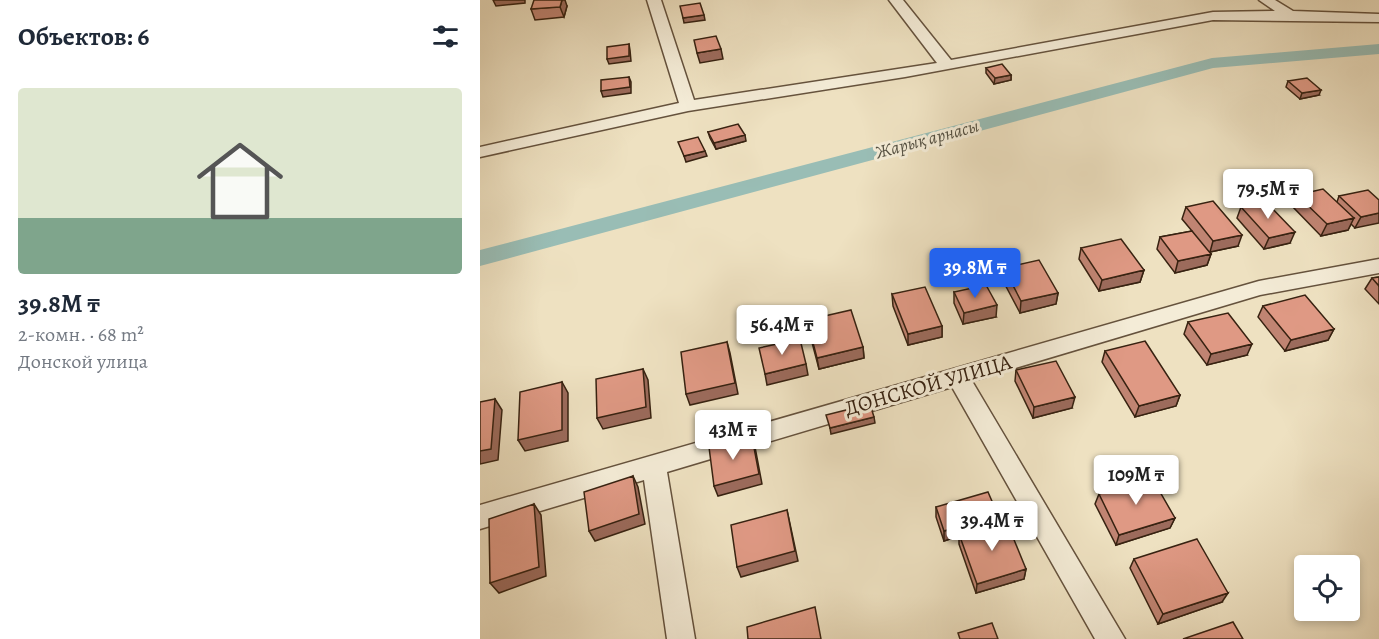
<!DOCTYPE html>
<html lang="ru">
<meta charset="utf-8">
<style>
body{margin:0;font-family:Alegreya,serif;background:#f2f2f3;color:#1f2937;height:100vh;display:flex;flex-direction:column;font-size:22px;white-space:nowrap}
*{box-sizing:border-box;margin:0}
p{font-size:20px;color:#747a83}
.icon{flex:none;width:33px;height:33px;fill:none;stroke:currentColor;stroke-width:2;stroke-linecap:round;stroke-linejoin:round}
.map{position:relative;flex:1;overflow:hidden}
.side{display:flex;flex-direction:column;background:#fff;width:480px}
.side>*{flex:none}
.buttons{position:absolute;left:814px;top:555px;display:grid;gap:12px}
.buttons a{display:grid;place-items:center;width:66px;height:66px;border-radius:6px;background:#fff;box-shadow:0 3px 9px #0003;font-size:30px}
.price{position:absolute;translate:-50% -51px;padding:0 14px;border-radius:6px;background:#fff;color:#222;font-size:20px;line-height:39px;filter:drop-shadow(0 2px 3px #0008)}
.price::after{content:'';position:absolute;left:50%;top:36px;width:18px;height:14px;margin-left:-9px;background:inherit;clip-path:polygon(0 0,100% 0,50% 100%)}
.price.selected{background:#2563eb;color:#fff}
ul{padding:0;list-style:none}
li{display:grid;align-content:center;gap:12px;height:318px;padding:0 18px}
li+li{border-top:2px solid #e0e1e3}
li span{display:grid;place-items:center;height:186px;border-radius:6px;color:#555}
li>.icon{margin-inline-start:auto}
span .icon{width:108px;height:108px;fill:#fffc;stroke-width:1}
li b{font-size:26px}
h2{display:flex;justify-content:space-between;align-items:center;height:72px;padding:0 18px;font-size:26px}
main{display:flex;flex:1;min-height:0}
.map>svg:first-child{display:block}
</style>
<main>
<section class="side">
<h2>Объектов: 6<svg class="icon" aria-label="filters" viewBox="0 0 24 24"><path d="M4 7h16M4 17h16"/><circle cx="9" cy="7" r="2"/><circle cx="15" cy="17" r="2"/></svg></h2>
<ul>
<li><span style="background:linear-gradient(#dfe7d0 70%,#7fa58c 0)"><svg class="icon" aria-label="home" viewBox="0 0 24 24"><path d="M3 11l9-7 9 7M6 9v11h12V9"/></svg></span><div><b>39.8M ₸</b><p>2-комн. · 68 m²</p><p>Донской улица</p></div></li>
</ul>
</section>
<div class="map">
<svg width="899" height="639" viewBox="0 0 899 639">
<rect width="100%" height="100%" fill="#eee1c1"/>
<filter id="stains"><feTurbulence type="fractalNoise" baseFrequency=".00333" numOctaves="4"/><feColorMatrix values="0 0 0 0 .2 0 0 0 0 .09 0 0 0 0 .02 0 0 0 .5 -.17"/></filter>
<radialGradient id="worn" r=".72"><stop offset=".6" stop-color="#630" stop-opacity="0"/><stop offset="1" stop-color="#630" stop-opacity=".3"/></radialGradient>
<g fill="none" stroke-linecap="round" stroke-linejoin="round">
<path fill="#99bdb5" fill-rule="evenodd" d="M899,44v10l-166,14 -733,198v-16l732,-192z"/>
<g stroke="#65523d" stroke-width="3">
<path id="street" d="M167,0h14l33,100 243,-37 -48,-63h14l48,60 262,-48 62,-1 -16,-11h16l18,11 86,3v8l-166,-2 -308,57 -217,34 -208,46v-10l199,-44z
M899,259v14l-119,22 -288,86 153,258h-30l-143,-252 -285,85 28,167h-28l-23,-159 -164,49v-24l779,-224z"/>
</g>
<use href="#street" fill="#f4ecd7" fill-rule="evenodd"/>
</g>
<path fill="#c08472" stroke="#372211" stroke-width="1.5" d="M87,6l-3,11 -29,3 -4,-11z
M506,68l25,7v5l-17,4 -8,-11z
M808,81l31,14 -19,4 -14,-12z
M228,132l38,9 -30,8 -6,-11z
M817,195l40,7 2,-6 40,4 -24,28 -4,-4 -3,6 -27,6 -29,-30z
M706,207l52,39 -28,6 1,2 -4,11 -32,8 -18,-24 3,-12 32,-6 -10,-12z
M761,207l49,36 -26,6 -27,-31z
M601,248l63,22 -4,12 -41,9 -20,-32z
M524,268l54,25 -2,11 -36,9 -18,-34z
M899,277v27l-14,-15 7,-11z
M474,292l42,25 -33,7 -9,-21z
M412,294l50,32v11l-34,8 -15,-39z
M783,306l71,23 -6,11 -43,11 -27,-34z
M327,320l56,27 1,11 -45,11 -10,-38z
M708,322l59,33 -40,10 -23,-31z
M625,351l75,44 -4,11 -41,11 -33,-55z
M536,370l56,38 -39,10 -18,-37z
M619,494l76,24 -5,10 -54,17 -21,-41z
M456,507l62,8 -1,8 29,46 -2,10 -48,14 -17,-49v-8l-15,5 -8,-24z
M654,559l88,43 -64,22 -28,-56z"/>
<path fill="#9c6b5c" stroke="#372211" stroke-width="1.5" d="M13,0h32v3l-29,3z
M82,0h3l2,6 -3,11 -4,-10z
M224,15l1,5 -21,3 -1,-5z
M149,44l1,6 1,11 -22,3 -2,-5z
M241,49l2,10 -23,4 -3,-10z
M531,75v5l-17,4 1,-6z
M149,77l2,5v11l-28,4 -2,-6z
M841,90l-2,5 -19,4 2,-6z
M265,135l1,6 -30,8 -2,-6z
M225,151l2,5 -21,6 -2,-6z
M899,213v10l-24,5 6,-11z
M874,218l-6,12 -27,6 6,-12z
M815,232l-5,11 -26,6 5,-11z
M762,235l-4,11 -28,6 3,-11z
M731,254l-4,11 -32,8 3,-12z
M664,270l-4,12 -41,9 3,-11z
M578,293l-2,11 -36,9 1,-12z
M517,305l-1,12 -33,7 1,-11z
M462,326v11l-34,8v-11z
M854,329l-6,11 -43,11 6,-11z
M247,342l3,11 8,41 -48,11 -4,-11z
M772,344l-5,11 -40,10 4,-11z
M383,347l1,11 -45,11 -2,-11z
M326,364l2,11 -41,10 -2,-11z
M163,369l5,11 3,38 -48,11 -6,-11z
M82,382l6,11v48l-43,10 -7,-11z
M700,395l-4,11 -41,11 4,-11z
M595,397l-3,11 -39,10 1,-11z
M15,399l7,11 -4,50 -18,4v-13z
M394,417l1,6 -44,11 -1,-6z
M272,437l3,10 7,37 -44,12 -4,-10z
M153,476l5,11 7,37 -50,17 -6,-10z
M54,504l7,11 5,61 -47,17 -9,-10z
M307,510l11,51 -57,16 -4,-10z
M518,515l-2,10 -37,9v2l-15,5v-10z
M695,518l-5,10 -54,17 3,-10z
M546,569l-2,10 -48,14 1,-9z
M748,593l-6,9 -64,22 5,-10z"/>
<path fill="#df9984" stroke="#372211" stroke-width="1.5" d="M54,0h28l-2,7 -29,2z
M220,3l4,12 -21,3 -3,-12z
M236,36l5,13 -24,4 -3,-13z
M149,44v12l-22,3v-12z
M522,64l9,11 -16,3 -9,-10z
M149,77l1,10 -29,4v-11z
M827,78l14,12 -19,3 -14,-12z
M258,124l7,11 -31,8 -6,-11z
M218,137l7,14 -21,5 -6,-14z
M843,189l31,29 -27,6 -30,-29z
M888,190l11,10v13l-18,4 -22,-21z
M733,201l29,34 -29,6 -27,-34z
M786,202l29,30 -26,6 -28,-31z
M712,231l19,23 -33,7 -18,-24z
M641,239l23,31 -42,10 -21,-32z
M559,260l19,33 -37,8 -17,-33z
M899,277v9l-7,-8z
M506,285l11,20 -33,8 -10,-21z
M445,287l17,39 -34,8 -16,-40z
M825,295l29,34 -43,11 -28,-34z
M371,310l12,37 -46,11 -10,-38z
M748,313l24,31 -41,10 -23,-32z
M320,339l6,25 -41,10 -6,-26z
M665,341l35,54 -41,11 -34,-55z
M247,342l8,41 -49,11 -5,-42z
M576,361l19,36 -41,10 -18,-37z
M163,369l3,38 -49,11 -1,-39z
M82,382v48l-44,10 2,-48z
M15,399l-4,50 -11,2v-49z
M390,404l4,13 -44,11 -4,-13z
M272,437l7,37 -45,12 -5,-39z
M153,476l6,38 -50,17 -5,-39z
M672,478l23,40 -56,17 -20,-41z
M508,492l10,23 -54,16 -8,-24z
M54,504l5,63 -49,16 -1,-64z
M307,510l8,41 -58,16 -6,-42z
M526,520l20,49 -49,15 -18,-50z
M717,539l31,54 -65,21 -29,-55z
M335,607l6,32h-73l-1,-12z
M753,622l10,17h-60z
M512,623l6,16h-38l-2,-6z"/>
<g text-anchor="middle" stroke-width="6" stroke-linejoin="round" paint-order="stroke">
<g font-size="18" font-style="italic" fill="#545042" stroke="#f4ecd7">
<text transform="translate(447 139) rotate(-15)" y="6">Жарық арнасы</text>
</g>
<g font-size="21" fill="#372211" stroke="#f4ecd7">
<text transform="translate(448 385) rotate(-16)" y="7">ДОНСКОЙ УЛИЦА</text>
</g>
</g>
<rect width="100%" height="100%" filter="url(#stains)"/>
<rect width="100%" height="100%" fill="url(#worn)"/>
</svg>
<div class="buttons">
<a><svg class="icon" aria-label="locate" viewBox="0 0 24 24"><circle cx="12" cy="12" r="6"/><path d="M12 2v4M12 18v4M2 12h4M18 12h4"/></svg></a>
</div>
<b class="price" style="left:788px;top:220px">79.5M ₸</b>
<b class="price selected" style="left:495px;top:299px">39.8M ₸</b>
<b class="price" style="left:302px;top:356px">56.4M ₸</b>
<b class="price" style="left:253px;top:461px">43M ₸</b>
<b class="price" style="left:656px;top:506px">109M ₸</b>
<b class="price" style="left:512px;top:552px">39.4M ₸</b>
</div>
</main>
